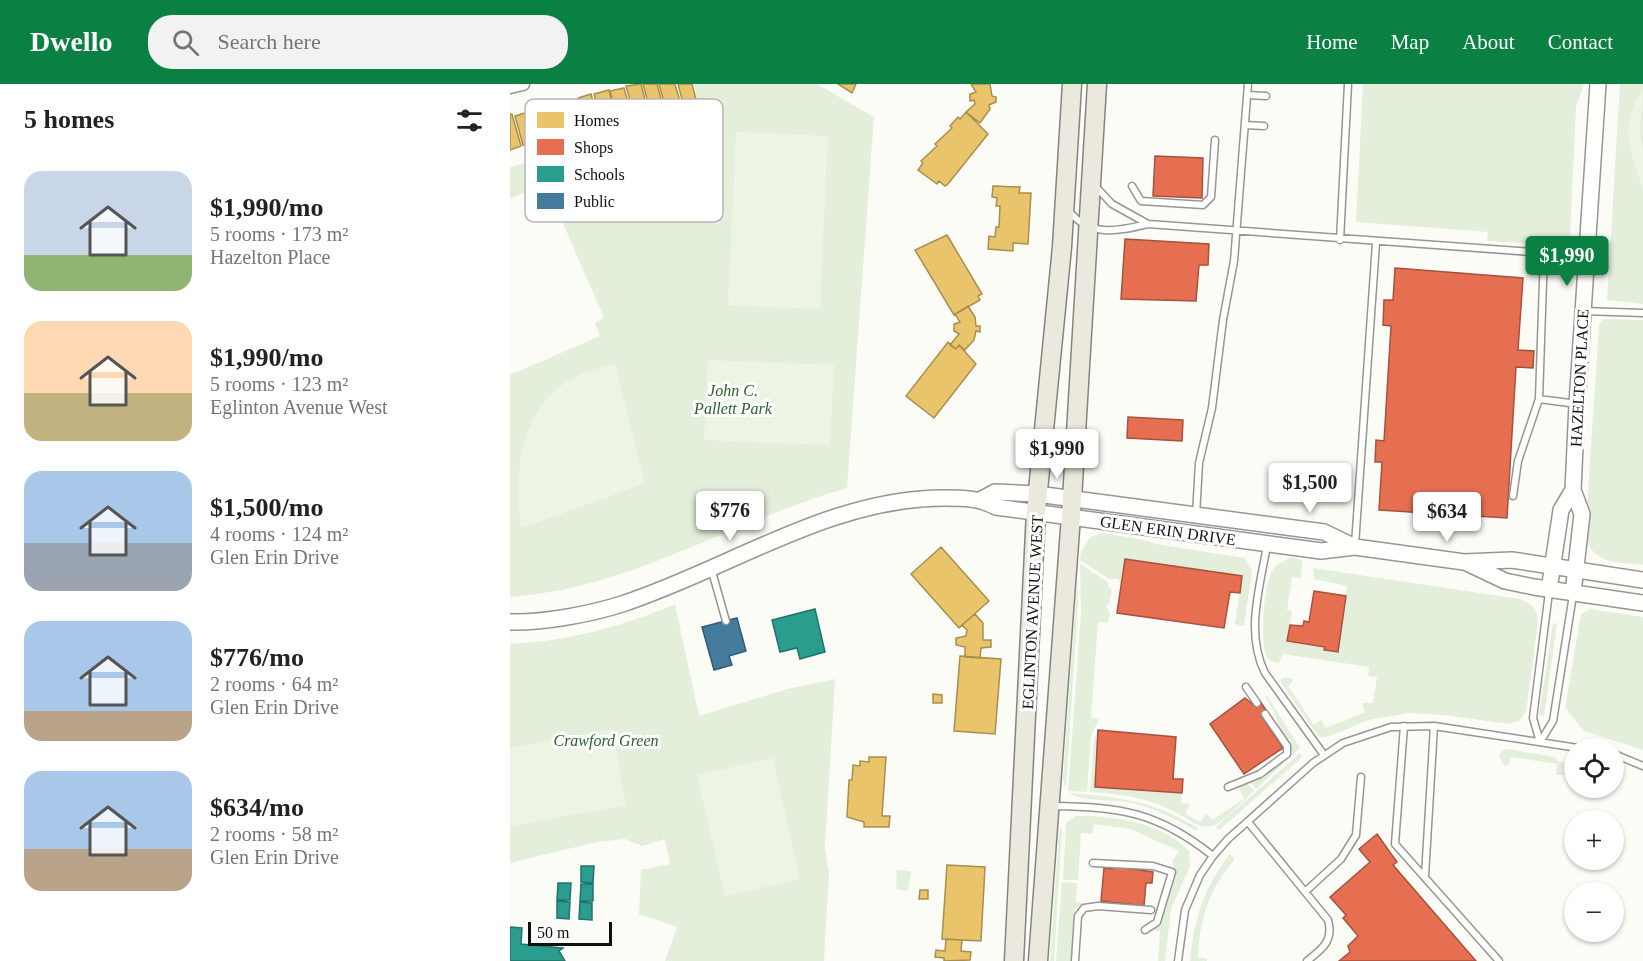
<!DOCTYPE html>
<meta charset="utf-8">
<style>
body{margin:0;font-family:Georgia,serif;background:#f2f2f2;color:#222;height:100vh;display:flex;flex-direction:column;font-size:22px;white-space:nowrap}
*{box-sizing:border-box;margin:0}
p{font-size:20px;color:#767676}
.icon{flex:none;width:33px;height:33px;fill:none;stroke:currentColor;stroke-width:2;stroke-linecap:round;stroke-linejoin:round}
.map{position:relative;flex:1;overflow:hidden}
.sheet{display:flex;flex-direction:column;background:#fff;width:510px}
.sheet>*{flex:none}
.buttons{position:absolute;left:1054px;top:654px;display:grid;gap:12px}
.buttons a{display:grid;place-items:center;width:60px;height:60px;border-radius:50%;background:#fff;box-shadow:0 2px 4px #0004;font-size:30px}
.scale{position:absolute;left:18px;bottom:15px;width:84px;box-sizing:border-box;padding-left:6px;border:3px solid #101010;border-top:0;font-size:16px;line-height:21px;white-space:nowrap;color:#101010;-webkit-text-stroke:4px #fff;paint-order:stroke}
.price{position:absolute;translate:-50% -51px;padding:0 14px;border-radius:6px;background:#fff;color:#222;font-size:20px;line-height:39px;filter:drop-shadow(0 2px 3px #0008)}
.price::after{content:'';position:absolute;left:50%;top:36px;width:18px;height:14px;margin-left:-9px;background:inherit;clip-path:polygon(0 0,100% 0,50% 100%)}
.price.selected{background:#0b8043;color:#fff}
ul{padding:0;list-style:none}
li{display:flex;align-items:center;gap:18px;height:150px;padding:0 24px}
li span{display:grid;place-items:center;flex:none;width:168px;height:120px;border-radius:18px;color:#555}
li>.icon{margin-inline-start:auto}
span .icon{width:72px;height:72px;fill:#fffc;stroke-width:1}
li b{font-size:26px}
h2{display:flex;justify-content:space-between;align-items:center;height:72px;padding:0 24px;font-size:26px}
header{display:flex;align-items:center;gap:36px;box-sizing:border-box;height:84px;padding:0 30px;background:#0b8043;color:#fff}
header strong{font-size:28px}
nav{display:flex;gap:33px;margin-inline-start:auto;font-size:21px}
.search{width:420px;height:54px;background:#f2f2f2;display:flex;align-items:center;gap:15px;box-sizing:border-box;padding:0 21px;border-radius:24px;color:#767676;font-size:22px}
main{display:flex;flex:1;min-height:0}
.map>svg:first-child{display:block}
</style>
<header>
<strong>Dwello</strong>
<div class="search"><svg class="icon" aria-label="search" viewBox="0 0 24 24"><circle cx="10" cy="10" r="6"/><path d="M15 15l6 6"/></svg>Search here</div>
<nav><a>Home</a><a>Map</a><a>About</a><a>Contact</a></nav>
</header>
<main>
<section class="sheet">
<h2>5 homes<svg class="icon" aria-label="filters" viewBox="0 0 24 24"><path d="M4 7h16M4 17h16"/><circle cx="9" cy="7" r="2"/><circle cx="15" cy="17" r="2"/></svg></h2>
<ul>
<li><span style="background:linear-gradient(#c9d6e8 70%,#8fb573 0)"><svg class="icon" aria-label="home" viewBox="0 0 24 24"><path d="M3 11l9-7 9 7M6 9v11h12V9"/></svg></span><div><b>$1,990/mo</b><p>5 rooms · 173 m²</p><p>Hazelton Place</p></div></li>
<li><span style="background:linear-gradient(#ffd9b3 60%,#c2b280 0)"><svg class="icon" aria-label="home" viewBox="0 0 24 24"><path d="M3 11l9-7 9 7M6 9v11h12V9"/></svg></span><div><b>$1,990/mo</b><p>5 rooms · 123 m²</p><p>Eglinton Avenue West</p></div></li>
<li><span style="background:linear-gradient(#a9c7e8 60%,#9aa5b1 0)"><svg class="icon" aria-label="home" viewBox="0 0 24 24"><path d="M3 11l9-7 9 7M6 9v11h12V9"/></svg></span><div><b>$1,500/mo</b><p>4 rooms · 124 m²</p><p>Glen Erin Drive</p></div></li>
<li><span style="background:linear-gradient(#a9c7e8 75%,#b9a48a 0)"><svg class="icon" aria-label="home" viewBox="0 0 24 24"><path d="M3 11l9-7 9 7M6 9v11h12V9"/></svg></span><div><b>$776/mo</b><p>2 rooms · 64 m²</p><p>Glen Erin Drive</p></div></li>
<li><span style="background:linear-gradient(#a9c7e8 65%,#b9a48a 0)"><svg class="icon" aria-label="home" viewBox="0 0 24 24"><path d="M3 11l9-7 9 7M6 9v11h12V9"/></svg></span><div><b>$634/mo</b><p>2 rooms · 58 m²</p><p>Glen Erin Drive</p></div></li>
</ul>
</section>
<div class="map">
<svg width="1133" height="877" viewBox="0 0 1133 877">
<rect width="100%" height="100%" fill="#fcfcf7"/>
<path fill="#e3efda" d="M184,0h123l57,33 -27,371c-114,32 -216,101 -337,109v-222l90,-39 -5,-13 9,-5 -53,-122 -10,3 -5,-12 -26,12v-32l146,-33 45,-17z
M853,0h221l-8,23 -6,128 -11,10 -72,-4 1,-9 -132,-10z
M1110,0h23v220l-36,-4z
M1093,235l40,1v245c-26,-3 -48,0 -58,-28l14,-212z
M593,449l42,7 11,4 89,14 7,13 -8,55 -9,-2 7,-48 -117,-17 -4,26 -3,-6h-9l-29,-19 1,-8 9,-15z
M781,473l11,3 -1,18 -9,-1 -5,33 5,1 -5,30 38,6v2l13,2 9,-65 -33,-7 -1,-11 207,31c13,5 17,10 18,24l-12,89 -7,9 -11,3 -64,-9 -35,-2 -41,7 -40,17h-9l-38,-54v-5h10l2,3 -5,5 26,39 7,-5 5,8 39,-16 -3,-9h11l4,-26 -9,-1 1,-9 -86,-13 -4,9c-5,-1 -9,-1 -12,-6 -8,-14 -3,-72 5,-86 4,-7 11,-10 19,-14z
M570,480l28,18v5l4,3 -2,13 -4,3 4,7 -2,10 -10,-1 -7,96 8,1 -8,17 -4,56 -19,-1 13,-179z
M567,498l1,22 -12,185 -3,-9z
M165,520l24,112 88,-27 48,-10 -10,168 4,26 -5,88h-159l12,-34 -38,-13 2,-44 29,-6 -5,-25 -23,7 -17,-7 -28,3 -87,21v-219c59,-3 111,-17 165,-40z
M1080,525l53,8v133l-59,-19 -19,-23 16,-94z
M1043,539l4,1 -13,92 -5,-1z
M757,612l33,52 -44,41 -6,-7 39,-24 3,-6 -12,-21 -6,-20 -9,-14z
M588,646l-3,57 87,6 -1,10 9,1 -5,10 16,8 5,-9 6,7 33,-22 -7,-10 9,-5 7,8c-9,8 -31,32 -42,35 -14,3 -22,-6 -33,-12 -28,-16 -58,-20 -89,-22l4,-53z
M997,665l49,8v3l11,3 -1,12h-10l1,-11 -46,-7 -3,9h-3l-6,-9 3,-6z
M790,669l2,3 -3,4 -80,70 -3,-3z
M559,709c51,4 85,8 129,35l-2,3c-20,-12 -41,-23 -64,-28 -16,-4 -52,-1 -63,-10z
M566,732c36,-1 88,7 113,35l1,15 -19,43 -6,52h-7l2,-30 -8,-1 9,-6 15,-49 -4,-14 7,-10 -49,-22 -36,-5 -2,10 -11,-1 -3,47h-15l3,-57z
M552,743l-8,134h-4l9,-127z
M720,770l5,5c-25,28 -36,61 -37,99h9v3h-17c4,-42 14,-74 40,-107z
M387,786l14,1 -3,20 -12,-2z
M552,798l15,1 -1,19 7,1 -8,6 -3,52h-16z"/>
<path fill="#edf4e3" d="M1133,4l-3,44 3,20v38c-13,-40 -25,-62 0,-102z
M226,48l92,4 -8,173 -92,-4z
M198,276l126,5 -4,80 -126,-5z
M105,281l29,116 -3,4 -120,43c-11,-78 10,-152 94,-163z
M102,646l14,75 -116,21v-78z
M263,674l27,121 -75,17 -28,-121z"/>
<path fill="#e9c46a" stroke="#a88e4f" stroke-width="1.5" d="M131,0l8,31 -14,4 -9,-33z
M133,0h14l7,26 -13,3z
M149,0h16l6,21 -15,4z
M168,0h14l5,19 -13,4z
M328,0h18l-4,9z
M461,0h19l2,12 4,1v5l-7,3 1,4 -10,14 -14,-11 9,-8 -1,-4 -4,1v-7l6,-2z
M114,4l9,33 -14,4 -9,-34z
M99,6l8,32 -15,4 -8,-32z
M81,10l9,33 -13,3 -9,-32z
M18,28l8,30 -13,3 -8,-29z
M456,28l22,22 -40,50 -3,2 -6,-5 -2,3 -19,-14 5,-7 -2,-2 16,-15 -2,-2 17,-16 -2,-2 8,-9 2,2z
M0,30h2l9,32 -11,4z
M483,102l27,1 -1,6h12l-3,51 -15,-1v8l-25,-2 1,-13 6,1 1,-10h3l1,-21h-4l1,-8 -5,-1z
M437,151l35,59 -4,2 2,4 -26,15 -39,-65z
M458,222l7,11 1,9h4v6l-4,-1 -2,9 -9,10 -6,-5 -3,4 -6,-4 9,-11 -5,-3v-7l6,-2 -5,-8z
M438,258l8,7 3,-4 17,19 -42,54 -28,-22z
M431,463l48,54 -30,27 -48,-54z
M465,530l8,9v17h8v7l-10,1 -1,10 -15,-1v-10l-9,-2v-7l10,-2 1,-6 -5,-5z
M450,572l41,3 -6,75 -41,-3z
M423,610l9,1v8h-9z
M359,673h17l-4,59h8l-1,11h-25v-5l-17,-5 2,-37h3l1,-15 7,1v-5l9,1z
M437,781l38,2 -4,74 -39,-2z
M410,806h8v9h-9z
M436,855l16,1 -1,11 10,1 -1,8 -26,1v-3l-9,-1 1,-7 9,1z"/>
<path fill="#e76f51" stroke="#a6523e" stroke-width="1.5" d="M645,72l48,2 -1,40 -49,-2z
M615,155l84,5 -1,21h-9l-3,36 -75,-2z
M885,184l128,10 -5,72 16,1 -1,17 -17,-1 -9,151 -128,-8 3,-48h-7l1,-22 8,1 7,-115 -8,-1 1,-25h9z
M618,333l55,3 -1,21 -55,-3z
M615,475l117,17 -2,17 -10,-1 -6,36 -107,-15z
M804,507l32,5 -8,56 -14,-2 1,-3 -38,-6 3,-16 13,1 1,-5 5,1z
M735,614l9,7 6,-4 8,12 -6,4 21,31 -39,26 -34,-50z
M588,646l78,7 -3,42h10l-1,14 -87,-6z
M867,750l20,28 -4,3 83,96h-137l11,-9 -2,-6 10,-10 -15,-18 3,-3 -16,-18 40,-35 -11,-13z
M602,782l41,6 -1,11h-6l-2,23 -43,-5 3,-33 8,1z"/>
<path fill="#2a9d8f" stroke="#227369" stroke-width="1.5" d="M305,525l10,43 -25,7 -3,-11 -17,4 -8,-32z
M71,782h13l-1,17 -12,-1z
M48,799h13l-1,17h-13z
M71,800h12v17h-13z
M47,817l13,1 -1,17 -12,-1z
M70,818l12,1v17l-13,-1z
M0,843l12,1 -1,16 42,4 -4,3 6,10h-55z"/>
<path fill="#457b9d" stroke="#355b73" stroke-width="1.5" d="M227,534l9,33 -17,5 3,9 -18,5 -12,-43z"/>
<g fill="none" stroke-linecap="round" stroke-linejoin="round">
<g stroke="#969694" stroke-width="9">
<path id="service" d="M737,11l19,1
M735,41l19,1
M622,102l9,15 62,4 8,-8 4,-57
M586,103l16,17 36,20
M558,126c22,28 50,21 80,14l438,32
M830,156l8,-156
M1073,227l60,2
M1029,315l38,5
M1003,412l5,-35 21,-62 5,-147
M686,431l3,-52 13,-55 11,-88 11,-59 14,-177
M757,461c-7,42 -22,88 -2,128l59,82
M845,461l21,-302
M201,484l15,53
M736,603l11,16
M894,642l-9,118 104,117
M1030,658l-7,-24 16,-126
M1030,658l13,-21 20,-126
M1104,670l29,12
M718,703l32,-13 27,-20v-8l-22,-32
M542,722c69,1 106,6 161,50
M738,738l80,98c6,21 -6,29 -21,41
M583,779l60,3 19,6 -15,50 -12,8
M915,792l9,-150
M796,807l35,-32 15,-24 5,-58
M565,877l3,-45 6,-8 14,-2 53,4
M668,877l7,-51 15,-35 13,-19 15,-17 85,-76 30,-20 48,-16 43,-1 144,22"/>
</g>
<g stroke="#969694" stroke-width="15">
<path id="minor" d="M0,3l13,-3"/>
</g>
<g stroke="#969694" stroke-width="18">
<path id="tertiary" d="M472,415l13,-7 42,2 287,38 31,15
M957,479l38,18 29,6 109,16
M1039,506l12,-80 12,-20
M1063,509l9,-79 -9,-24 4,-86 21,-320
M0,538c33,1 81,-8 112,-18 107,-35 207,-106 322,-106 19,0 35,0 52,9l325,44 34,-4 109,15 48,-2 131,20"/>
</g>
<g stroke="#848481" stroke-width="21">
<path id="primary" d="M504,877l22,-450 26,-264 10,-163
M528,877l33,-445 26,-432"/>
</g>
<use href="#service" stroke="#fffffe" stroke-width="6"/>
<use href="#minor" stroke="#fffffe" stroke-width="12"/>
<use href="#tertiary" stroke="#fffffe" stroke-width="15"/>
<use href="#primary" stroke="#ebe9dd" stroke-width="18"/>
</g>
<g text-anchor="middle" stroke-width="6" stroke-linejoin="round" paint-order="stroke">
<g font-size="16" fill="#101010" stroke="#fff">
<text transform="translate(1069 294) rotate(-87)" y="6">HAZELTON PLACE</text>
<text transform="translate(658 446) rotate(8)" y="6">GLEN ERIN DRIVE</text>
<text transform="translate(522 528) rotate(-87)" y="6">EGLINTON AVENUE WEST</text>
</g>
<g font-size="16" font-style="italic" fill="#2b6227" stroke="#fff">
<text x="223" y="312">John C.<tspan x="223" dy="18">Pallett Park</tspan></text>
<text x="96" y="662">Crawford Green</text>
</g>
</g>
<rect x="15" y="15" width="198" height="123" rx="9" fill="#fff" stroke="#b7b7b7" stroke-width="1.5"/>
<rect x="27" y="28" width="27" height="16" fill="#e9c46a"/>
<rect x="27" y="55" width="27" height="16" fill="#e76f51"/>
<rect x="27" y="82" width="27" height="16" fill="#2a9d8f"/>
<rect x="27" y="109" width="27" height="16" fill="#457b9d"/>
<g font-size="16" fill="#101010">
<text x="64" y="42">Homes</text>
<text x="64" y="69">Shops</text>
<text x="64" y="96">Schools</text>
<text x="64" y="123">Public</text>
</g>
</svg>
<div class="buttons">
<a><svg class="icon" aria-label="locate" viewBox="0 0 24 24"><circle cx="12" cy="12" r="6"/><path d="M12 2v4M12 18v4M2 12h4M18 12h4"/></svg></a>
<a>+</a>
<a>−</a>
</div>
<div class="scale">50 m</div>
<b class="price selected" style="left:1057px;top:203px">$1,990</b>
<b class="price" style="left:547px;top:396px">$1,990</b>
<b class="price" style="left:800px;top:430px">$1,500</b>
<b class="price" style="left:220px;top:458px">$776</b>
<b class="price" style="left:937px;top:459px">$634</b>
</div>
</main>
